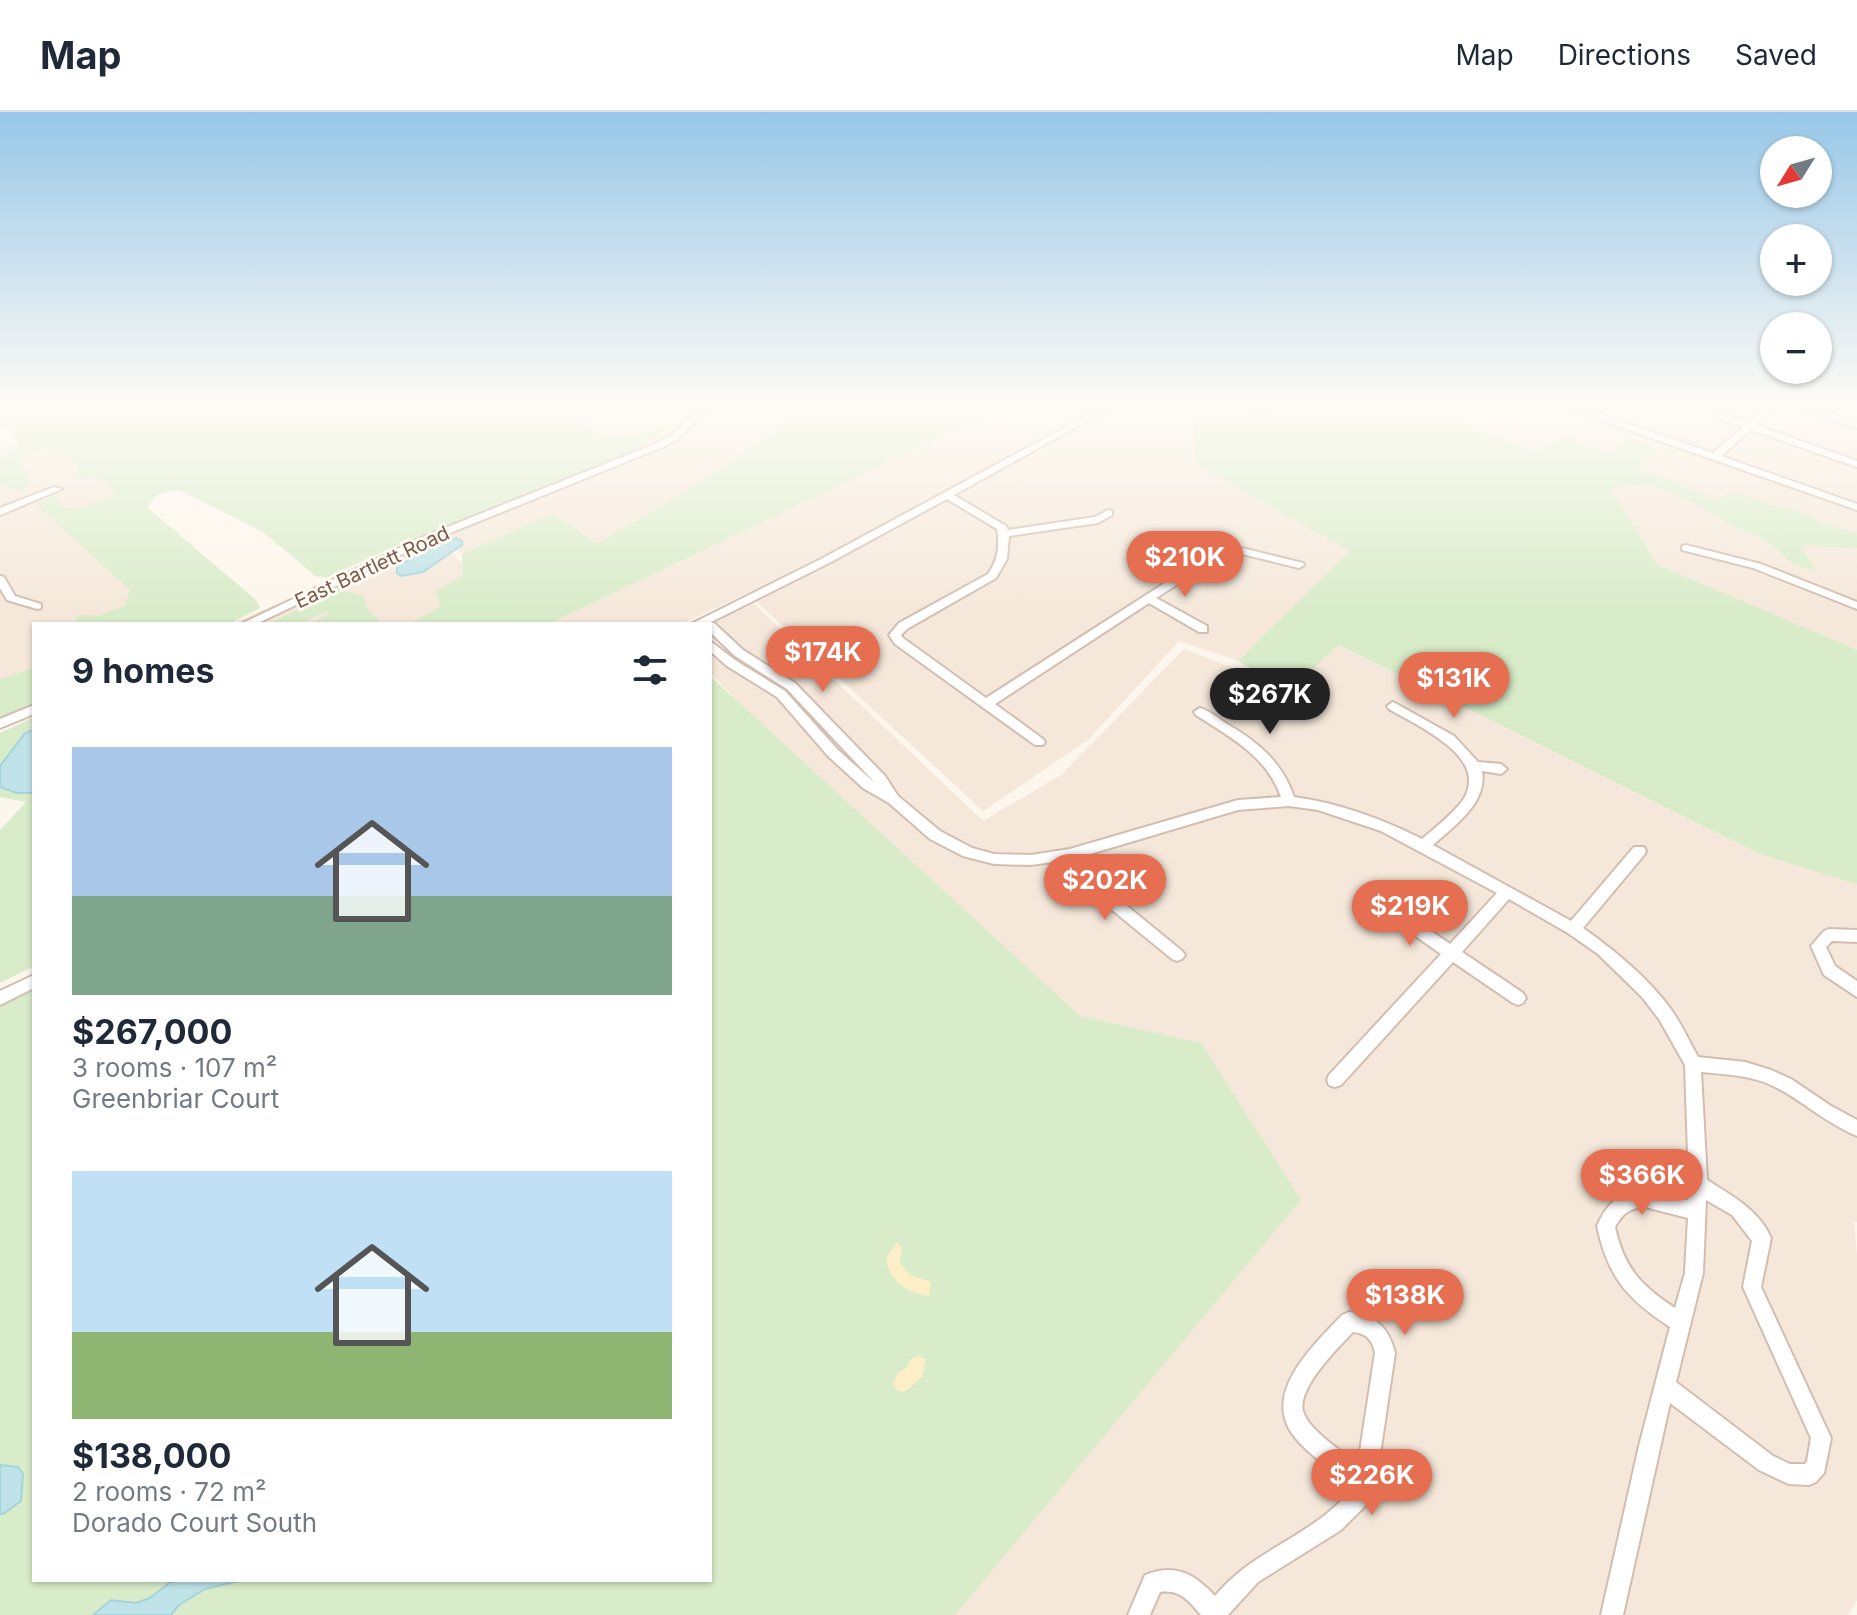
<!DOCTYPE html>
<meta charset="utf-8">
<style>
body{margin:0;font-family:Inter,sans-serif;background:#f6f6f7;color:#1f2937;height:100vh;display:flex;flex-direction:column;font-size:30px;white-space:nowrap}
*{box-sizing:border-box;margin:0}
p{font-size:26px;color:#747a83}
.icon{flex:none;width:44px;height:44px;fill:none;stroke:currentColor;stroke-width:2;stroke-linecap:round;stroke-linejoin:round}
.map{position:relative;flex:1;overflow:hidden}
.drawer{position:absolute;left:32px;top:510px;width:680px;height:960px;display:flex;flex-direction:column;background:#fff;border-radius:0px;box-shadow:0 2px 6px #0004}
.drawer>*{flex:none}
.needle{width:52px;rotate:233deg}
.tools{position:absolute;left:1760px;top:24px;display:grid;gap:16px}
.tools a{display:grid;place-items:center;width:72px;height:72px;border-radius:50%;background:#fff;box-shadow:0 2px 6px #0004;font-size:40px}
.price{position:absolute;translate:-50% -68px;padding:0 18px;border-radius:28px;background:#e76f51;color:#fff;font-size:26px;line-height:52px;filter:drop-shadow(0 2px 4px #0008)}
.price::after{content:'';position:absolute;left:50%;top:48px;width:24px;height:18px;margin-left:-12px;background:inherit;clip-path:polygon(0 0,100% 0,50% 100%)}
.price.selected{background:#222;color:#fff}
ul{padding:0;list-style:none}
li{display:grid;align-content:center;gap:16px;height:424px;padding:0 40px}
li span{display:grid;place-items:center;height:248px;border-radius:0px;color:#555}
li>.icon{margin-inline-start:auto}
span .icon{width:144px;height:144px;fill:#fffc;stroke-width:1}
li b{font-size:34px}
h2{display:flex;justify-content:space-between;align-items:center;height:96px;padding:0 40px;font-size:34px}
header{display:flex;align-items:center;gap:48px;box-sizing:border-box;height:112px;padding:0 40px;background:#fff;border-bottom:2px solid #e0e1e3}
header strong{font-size:38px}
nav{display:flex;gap:44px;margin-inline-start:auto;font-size:28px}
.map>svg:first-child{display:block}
</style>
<header>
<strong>Map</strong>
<nav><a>Map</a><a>Directions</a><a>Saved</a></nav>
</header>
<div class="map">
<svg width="1857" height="1503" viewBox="0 0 1857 1503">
<rect width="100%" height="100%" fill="#fdf6ec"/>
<path fill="#f5e8da" d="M617,292h184l-16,20 -86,59 -102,61 -44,-31 -91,41 -22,-15 193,-79 -57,-31z
M1010,292h167l18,8v52l156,87 -113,110 -59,-20 -91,99 -105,71 -236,-218 -66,31h-132z
M1483,292h374v246l-199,-85 -47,-76 47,-40 -48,5 -43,-15 -36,12 -74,-29z
M69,316l68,71 7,98 -33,27h-77v63l-34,20v-259z
M435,427l100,85h-304l144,-62z
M752,490l231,219 78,-46 123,-126 107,41 46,-45 425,210 95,29v338h-3l3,33v345l-9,15h-893l42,-51 204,-521 -121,-27 -239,-210 -131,-133v-48z"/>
<path fill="#d8ecc9" d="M0,292h652l-14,5 -63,3c20,26 34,30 67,21 11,-3 20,-9 31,-6l-38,24 -228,90 -82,37 -10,-2 -52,-44 -84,-42 -22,5 -10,12 109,93 4,8 -31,16h-155l3,-9 19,1 29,-10 5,-16 -95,-86 20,-8 10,13 26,-4 25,-12 -17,-16 -20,2c0,-35 -39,-39 -59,-17l11,19 -10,10 -21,-5v-28l20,-12 -13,-18 -7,2z
M801,292h209l-461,220h-140l32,-18 -6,-15 28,-15 -1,-22 91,-41 44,31 102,-61 86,-59z
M1177,292h63l26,10 16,-10h201l-25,18 73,29 36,-12 43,15 20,-16 29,11 -22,19 80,31 19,-8 31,13 38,9 17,10 35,11v14l-57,-3 16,24c-34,-3 -27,-14 -51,-30 -10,-6 -24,-8 -34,-14 -39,-21 -73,-51 -120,-36l47,76 199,85v234l-95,-29 -424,-210 -47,45 -53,-29 112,-110 -156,-88 1,-50z
M338,477l25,7 5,14 15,14h-74l18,-9 2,-5 -31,14h-29z
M34,556v36l-34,13v-38z
M710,564l370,340 121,27 100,157 -346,415h-955v-615l34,-15v595h676z
M34,605v13l-9,3 -25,33v-33z
M0,675l17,6h17v173l-34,17v-153l26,-28 -26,-5z"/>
<path fill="#fcefc7" d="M897,1130l5,6 -2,15 10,12 21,7 -2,14c-21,-2 -41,-16 -43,-38z
M919,1244l7,3 -4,18 -17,15 -8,-1 -4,-8 5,-10 9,-6 4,-8z"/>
<path fill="#bfe3e8" stroke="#a5d3da" stroke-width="2" d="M456,426l6,3v4l-39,27 -22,4 -4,-3v-8l14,-5 3,-6h6l10,-9z
M34,618v63h-17l-17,-6v-21l25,-33z
M0,1353l18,2 5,7 -2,27 -18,13h-3z
M173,1468h69l-37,9 -26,16 -8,10h-78l18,-15 25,3 14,-5z"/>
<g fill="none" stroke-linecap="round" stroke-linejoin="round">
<g stroke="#d1beb0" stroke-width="4">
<path id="minor" d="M703,292h9l-34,35 -15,8 -235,95 -172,82h-15l179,-86 237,-95 15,-8z
M1108,292h10l-164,91 52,31 2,4 87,-13 13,-7 4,1v4l-14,8 -89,13 -2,23 -11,19 -89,51 -6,6 2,3 83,60 227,-146 29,-4 61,15 1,2 -5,3 -57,-14 -22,3 -64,41 51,28v6h-8l-50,-29 -154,101 48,35 2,3 -2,3h-8l-140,-101 -6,-9 10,-12 89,-49c10,-14 12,-28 9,-45l-50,-30 -116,63 -122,61h5l29,27 52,33 90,93 13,20 42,35 32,17 22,6 37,1 39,-6 168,-49 43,-3c-14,-41 -51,-60 -85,-82l-2,-3 6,-4c10,3 18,10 27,16 31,18 55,38 67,73 45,6 88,22 128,42 14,-12 30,-24 41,-39 28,-43 -46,-74 -74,-91l-2,-3 6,-4 61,34 24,26 23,2 6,5 -6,5 -19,-3c6,32 -29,56 -49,74l138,76 63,-74h10l2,4 -2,4 -61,73c31,22 64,49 87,80 11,15 19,33 28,49l47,5 26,8 20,9 40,27 26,14v16c-35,-14 -61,-42 -93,-54 -20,-7 -42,-8 -63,-10l6,108c24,15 52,30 64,58l-10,49 70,151 -7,35 -8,9 -7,3 -20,-1 -7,-3 -23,-11 -89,-67 -47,212h-22l38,-169 31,-119c-43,-28 -62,-50 -73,-101 19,-45 52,-40 91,-26l1,-15 -4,-120 -26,-46 -17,-22 -44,-43 -30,-21 -59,-34 -47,53 61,41 3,5 -3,5 -5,2 -5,-2 -60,-41 -112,123 -6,2 -6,-2 -2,-5 2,-5 112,-121 -54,-38 -2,-4 2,-4h10l53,36 47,-51 -116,-62 -63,-21 -29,-4 -51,4 -158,47 19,26 83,68 3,4 -3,4 -5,2 -5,-2 -83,-68 -22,-31 -36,5 -37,-1 -31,-8 -33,-17 -41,-36 -26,-15 -35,-32 -51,-59 -50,-31 -17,-15v-10l25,19 50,31 53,59 38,34 -89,-95 -52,-33 -25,-24v-8h-19l132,-66zM1706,1088l26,15 20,26 -9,46 68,151 -4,23 -2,3h-15l-17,-8 -97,-74 27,-109zM1645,1095l43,11 -3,55 -10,35c-34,-22 -51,-40 -60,-81 8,-14 15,-19 30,-20z
M1559,292h11l143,49 30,-26 -25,-9v-4l30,8 21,-18h9l-22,21 101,36v6l-106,-37 -30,26 136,48v6l-297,-104z
M1788,292h12l57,18v6l-68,-22z
M54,375l8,2 -62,26v-7z
M1686,433l75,19 96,38v7l-104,-41 -71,-18v-4z
M0,464l4,1 11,19 26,8v4l-4,1 -30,-9 -7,-12z
M34,593v9l-34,14v-9z
M1829,817l28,1v12l-25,-1 -6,6 9,19 22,15v16l-33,-22 -13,-29 13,-15z
M34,863v13l-34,17v-14z
M1349,1200c26,2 40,16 46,41l-19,129 -10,23 -25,25 -83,52 -30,33h-27c-12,-14 -21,-26 -41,-23l-10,23h-22l17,-40c30,-12 49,-2 70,21 40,-48 97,-59 136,-106l2,-5c-21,-16 -47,-31 -62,-53 -27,-42 24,-88 51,-117zM1353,1220c13,1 20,8 22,21l-17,111c-15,-12 -50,-34 -55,-53 -6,-23 35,-63 50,-79z"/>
</g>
<use href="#minor" fill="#fff" fill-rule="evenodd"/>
</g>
<linearGradient id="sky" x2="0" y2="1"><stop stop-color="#97c7e8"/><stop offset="0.58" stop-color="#fefbf6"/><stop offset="1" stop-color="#fefbf6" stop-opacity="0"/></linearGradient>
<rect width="1857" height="502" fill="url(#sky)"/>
<g text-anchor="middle" stroke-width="6" stroke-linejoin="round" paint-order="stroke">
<g font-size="20" fill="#7a5c4d" stroke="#fffaf3">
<text transform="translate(372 455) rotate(-25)" y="7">East Bartlett Road</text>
</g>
</g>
</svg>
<div class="tools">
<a><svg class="needle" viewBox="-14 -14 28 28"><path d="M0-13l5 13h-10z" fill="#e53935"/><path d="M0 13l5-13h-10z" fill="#747a83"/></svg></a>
<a>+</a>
<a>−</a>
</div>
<b class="price" style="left:1185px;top:487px">$210K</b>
<b class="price" style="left:823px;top:582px">$174K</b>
<b class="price" style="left:1454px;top:608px">$131K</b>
<b class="price selected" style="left:1270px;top:624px">$267K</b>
<b class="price" style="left:1105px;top:810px">$202K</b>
<b class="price" style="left:1410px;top:836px">$219K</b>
<b class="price" style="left:1642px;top:1105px">$366K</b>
<b class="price" style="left:1405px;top:1225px">$138K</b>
<b class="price" style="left:1372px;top:1405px">$226K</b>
<section class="drawer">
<h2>9 homes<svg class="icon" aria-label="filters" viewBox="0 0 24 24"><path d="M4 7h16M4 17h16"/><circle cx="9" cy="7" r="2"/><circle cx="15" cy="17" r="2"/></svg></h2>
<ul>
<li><span style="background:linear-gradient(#a9c7e8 60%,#7fa58c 0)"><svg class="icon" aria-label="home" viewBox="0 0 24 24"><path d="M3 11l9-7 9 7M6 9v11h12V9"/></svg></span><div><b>$267,000</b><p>3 rooms · 107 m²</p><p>Greenbriar Court</p></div></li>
<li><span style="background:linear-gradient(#bfe0f5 65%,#8fb573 0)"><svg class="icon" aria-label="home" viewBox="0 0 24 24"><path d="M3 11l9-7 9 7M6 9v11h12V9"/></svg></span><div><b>$138,000</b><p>2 rooms · 72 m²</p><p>Dorado Court South</p></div></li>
</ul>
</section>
</div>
